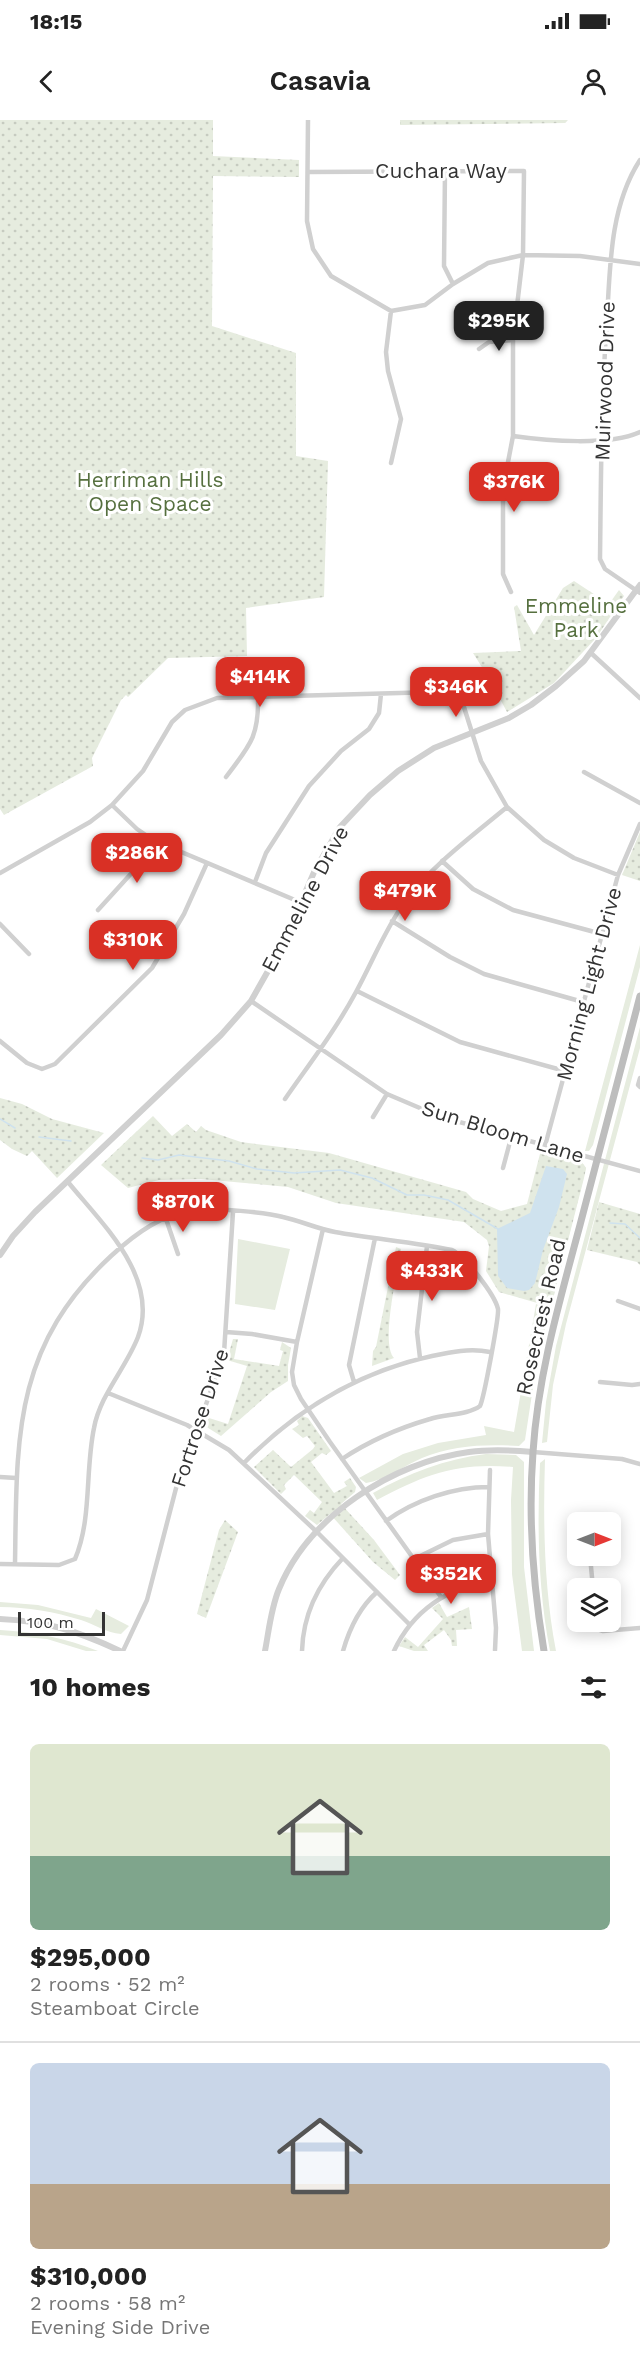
<!DOCTYPE html>
<meta charset="utf-8">
<style>
body{margin:0;font-family:"Work Sans",sans-serif;background:#f2f2f2;color:#222;height:100vh;display:flex;flex-direction:column;font-size:22px;white-space:nowrap}
*{box-sizing:border-box;margin:0}
p{font-size:20px;color:#767676}
.icon{flex:none;width:33px;height:33px;fill:none;stroke:currentColor;stroke-width:2;stroke-linecap:round;stroke-linejoin:round}
.map{position:relative;height:1531px;overflow:hidden}
.drawer{display:flex;flex-direction:column;background:#fff;flex:1}
.drawer>*{flex:none}
.needle{width:39px;rotate:90deg}
.tools{position:absolute;left:567px;top:1392px;display:grid;gap:12px}
.tools a{display:grid;place-items:center;width:54px;height:54px;border-radius:9px;background:#fff;box-shadow:0 3px 15px #0003;font-size:30px}
.scale{position:absolute;left:18px;bottom:15px;width:87px;box-sizing:border-box;padding-left:6px;border:3px solid #333;border-top:0;font-size:16px;line-height:21px;white-space:nowrap;color:#333;-webkit-text-stroke:4px #fff;paint-order:stroke}
.price{position:absolute;translate:-50% -51px;padding:0 14px;border-radius:12px;background:#d93025;color:#fff;font-size:20px;line-height:39px;filter:drop-shadow(0 2px 3px #0008)}
.price::after{content:'';position:absolute;left:50%;top:36px;width:18px;height:14px;margin-left:-9px;background:inherit;clip-path:polygon(0 0,100% 0,50% 100%)}
.price.on{background:#222;color:#fff}
ul{padding:0;list-style:none}
li{display:grid;align-content:center;gap:12px;height:318px;padding:0 30px}
li+li{border-top:2px solid #e0e0e0}
li span{display:grid;place-items:center;height:186px;border-radius:9px;color:#555}
li>.icon{margin-inline-start:auto}
span .icon{width:108px;height:108px;fill:#fffc;stroke-width:1}
li b{font-size:26px}
h2{display:flex;justify-content:space-between;align-items:center;height:72px;padding:0 30px;font-size:26px}
.status{display:flex;justify-content:space-between;align-items:center;height:42px;padding:0 30px;background:#fff;direction:ltr}
.status svg{height:16px;fill:currentColor}
header{display:flex;justify-content:space-between;align-items:center;height:78px;padding:0 30px;background:#fff;font-size:27px;font-weight:600}
.map>svg:first-child{display:block}
</style>
<div class="status"><b>18:15</b><svg viewBox="0 0 49 12"><path d="M0 12V9h3v3zM5 12V6h3v6zM10 12V3h3v9zM15 12V0h3v12zM26 1h20v11H26zM47 4h2v5h-2z"/></svg></div>
<header><svg class="icon" aria-label="back" viewBox="0 0 24 24"><path d="M15 5l-7 7 7 7"/></svg>Casavia<svg class="icon" aria-label="person" viewBox="0 0 24 24"><circle cx="12" cy="8" r="4"/><path d="M4 21q1-7 8-7t8 7"/></svg></header>
<div class="map">
<svg width="640" height="1531" viewBox="0 0 640 1531">
<defs>
<pattern id="park-dots" width="8" height="8" patternUnits="userSpaceOnUse" patternTransform="scale(1.5)"><rect width="8" height="8" fill="#e6ecdf"/><path d="M2 2h.1M6 6h.1" fill="none" stroke="#c6cbc0" stroke-width="1.8" stroke-linecap="round"/></pattern>
</defs>
<rect width="100%" height="100%" fill="#fff"/>
<path fill="#e6ecdf" d="M640,825v22l-47,178 -4,6h-4z
M640,907v21l-74,276 -13,61 -6,57 -5,1 4,-41 10,-56z
M541,1030l40,11 5,7 -49,193 -12,79 -6,6c-32,-2 -67,-1 -97,12 -18,8 -37,22 -56,25l-7,-5 44,-24 35,-11 48,-8 -2,-9 30,6 22,-128 8,4 -6,-15z
M238,1119l52,10 -15,61 -40,-6z
M486,1334l30,1 8,7v105l10,84h-12l-10,-77 -1,-74 2,-33c-55,-5 -88,7 -136,33l-4,-7c36,-20 72,-34 113,-39z
M545,1339c-2,64 -1,129 11,192h-6c-12,-62 -13,-125 -10,-188z
M0,1482l38,3 53,13 5,-9 33,17 -8,8c-14,-1 -27,-10 -40,-14 -26,-8 -54,-13 -81,-13z
M0,1510c36,2 65,8 98,21h-12l-39,-12 -47,-4z"/>
<path fill="url(#park-dots)" d="M0,0h213v36l86,4v17l-86,-1 -1,150 84,27v103l32,5 -4,136 -78,11 1,48 -79,2 -40,39 -2,-2 -5,5 -29,58 1,8 -89,49 -4,-6z
M400,0h168l-3,3 -165,2z
M574,461l35,23 10,-14 5,6 -28,42 -42,45 -47,29 -17,-32 -17,-27 48,-2 -7,-44 3,-2 17,30 29,-47z
M640,712v49l-18,-6z
M0,978l22,6 30,15 52,14 -47,45 -25,-27 -5,5 -15,-7 -12,-9z
M153,996l19,20 15,-12 9,8 5,-6 5,4 35,12 88,11 137,39 7,7 28,12 26,-7 14,-54 40,11 5,7 -2,10 -33,129 -52,-15 -13,-21 3,-25 -2,-6 -23,-18 -128,-19 -48,-16 -87,-8 -42,1 -31,8 -27,-23z
M599,1082l41,12v51l-3,-3 -50,-12z
M396,1127l5,2c-3,21 -21,95 -7,109l-22,8 1,-15 3,-4z
M233,1219h5l-4,20 45,7 4,-15 -3,-1 2,-8 9,6 -3,17v16l-17,11 -50,44 -16,-10 4,-8 19,6 19,-58 -20,-6z
M302,1296l6,2 23,33 -5,4 -4,-2 -11,9 23,31 13,-7 -3,-4 6,-4 6,9 -1,5 -14,12 33,36 26,35 -5,5 -22,-18 -43,-48 -13,11 -12,-9 5,-6 4,3 8,-11 -28,-27 -10,10 2,4 -5,5 -27,-27 19,-17 18,17 22,-18 2,-3 -8,-10 -4,2 -11,-9 7,-4 -2,-4z
M225,1400l13,12 -32,86 -9,-4 22,-84z
M439,1483l8,14 22,-10 3,22 -16,1 1,16h-5l-1,-6 -7,-10 -20,15 4,6h-14l-15,-5 6,-9 13,10 25,-28 -11,-11z"/>
<path fill="#cfe2ee" d="M546,1046l17,3 4,5 -8,33 -16,43 -8,33 -6,7 -5,1 -17,-3 -9,-12 -1,-47 33,-16z"/>
<g fill="none" stroke-linecap="round" stroke-linejoin="round">
<path stroke="#cfe2ee" stroke-width="1.5" d="M0,999l15,9
M39,1017l32,4
M142,1038l16,2 21,-5 50,6 28,8 37,4 46,-3 32,8 35,17h17l24,5 50,29
M610,1103l15,1 15,14"/>
<path stroke="#d0d0d0" stroke-width="4.5" d="M308,0l-1,101 6,28 18,27 60,35 34,-6 28,-21 35,-21 35,-8 57,1 60,8
M640,40c-30,46 -30,106 -33,160 -6,79 -6,159 -7,239l5,10 35,24
M445,51l-1,95 9,18
M308,52l216,-1 -1,84 -10,85v96l-10,52v86l8,18
M391,191l-5,41 2,19 13,48 -10,44
M479,229l10,-7 24,-2
M513,316c35,5 96,10 127,-4
M591,533l49,45
M584,652l56,31
M226,657c23,-31 33,-39 32,-80
M112,685l25,24 16,11 149,63
M442,741l31,28 40,21 89,24
M0,753l90,-51 22,-17 31,-34 29,-49 13,-12 32,-12 219,-6 15,4 12,8 18,57 26,46 37,33 30,18 44,17
M255,762l11,-29 43,-67 32,-35 28,-22 10,-16 2,-19
M98,790l40,-44 15,-26
M392,801l58,36 34,17 99,28
M0,804l29,30
M357,871l103,51 105,29
M251,881l136,93 54,23 199,54
M0,921l27,22 15,6 13,-5 97,-96 32,-54 23,-51
M640,958l-2,7 2,2
M285,979c25,-36 50,-68 71,-107 17,-31 29,-63 50,-92 28,-36 66,-64 101,-93
M373,997l14,-23
M545,1026l73,-271 22,-51
M503,1048l8,-30
M166,1099l12,35
M323,1109l-26,113 -5,30 2,13 7,14 29,43 111,155
M618,1181l22,8
M226,1212l26,2 45,8
M420,1238l-3,-26 10,-86
M354,1262l-5,-17 26,-127
M600,1262l32,3 8,-1
M108,1273l79,32 42,25 88,82 93,93
M533,1332l89,7 18,5
M244,1343c52,-53 114,-91 188,-107 19,-4 38,-8 58,-4
M490,1350l-2,64 8,94 -1,22
M0,1357l16,1
M386,1401c29,-21 67,-34 103,-34
M590,1436l3,32
M414,1439l39,-19 35,-6
M0,1444l59,1 16,-6c17,-40 10,-88 19,-131 6,-33 32,-60 44,-91 22,-60 -36,-113 -70,-155
M15,1444c2,-125 -3,-216 96,-308 25,-23 52,-43 86,-46 19,-2 68,2 86,7 18,4 35,12 52,15 39,7 79,10 117,18 13,6 43,45 46,59 1,8 -14,89 -18,97 -12,9 -35,8 -50,13 -31,9 -61,22 -88,40
M597,1502l3,8 3,1 37,-3
M123,1531l24,-51 40,-154 16,-33 21,-60 9,-141
M302,1531c1,-36 16,-67 41,-93
M343,1531c6,-21 17,-44 34,-59
M394,1531c18,-39 54,-65 97,-69"/>
<path stroke="#d0d0d0" stroke-width="6" d="M0,1135l13,-19 22,-24 186,-177 30,-34 30,-53 34,-78 25,-43 30,-32 28,-24 36,-23 75,-30 22,-13 25,-19 28,-25 56,-76
M0,1499c46,2 78,12 120,32
M265,1531c4,-21 6,-43 14,-62 30,-73 114,-127 190,-137 21,-3 42,-2 64,0"/>
<path stroke="#bdbdbd" stroke-width="7" d="M544,1531c-11,-66 -16,-132 -11,-199 5,-78 27,-152 47,-227 20,-76 40,-152 60,-229"/>
</g>
<g text-anchor="middle" stroke-width="6" stroke-linejoin="round" paint-order="stroke">
<g font-size="21" fill="#333" stroke="#fff">
<text x="441" y="58">Cuchara Way</text>
<text transform="translate(605 261) rotate(-88)" y="7">Muirwood Drive</text>
<text transform="translate(305 779) rotate(-62)" y="7">Emmeline Drive</text>
<text transform="translate(589 864) rotate(-75)" y="7">Morning Light Drive</text>
<text transform="translate(503 1012) rotate(17)" y="7">Sun Bloom Lane</text>
<text transform="translate(541 1197) rotate(-77)" y="7">Rosecrest Road</text>
<text transform="translate(200 1298) rotate(-72)" y="7">Fortrose Drive</text>
</g>
<g font-size="21" fill="#56703f" stroke="#fff">
<text x="150" y="367">Herriman Hills<tspan x="150" dy="24">Open Space</tspan></text>
<text x="576" y="493">Emmeline<tspan x="576" dy="24">Park</tspan></text>
</g>
</g>
</svg>
<div class="tools">
<a><svg class="needle" viewBox="-14 -14 28 28"><path d="M0-13l5 13h-10z" fill="#e53935"/><path d="M0 13l5-13h-10z" fill="#767676"/></svg></a>
<a><svg class="icon" aria-label="layers" viewBox="0 0 24 24"><path d="M12 4l9 5-9 5-9-5zM3 14l9 5 9-5"/></svg></a>
</div>
<div class="scale">100 m</div>
<b class="price on" style="left:499px;top:232px">$295K</b>
<b class="price" style="left:514px;top:393px">$376K</b>
<b class="price" style="left:260px;top:588px">$414K</b>
<b class="price" style="left:456px;top:598px">$346K</b>
<b class="price" style="left:137px;top:764px">$286K</b>
<b class="price" style="left:405px;top:802px">$479K</b>
<b class="price" style="left:133px;top:851px">$310K</b>
<b class="price" style="left:183px;top:1113px">$870K</b>
<b class="price" style="left:432px;top:1182px">$433K</b>
<b class="price" style="left:451px;top:1485px">$352K</b>
</div>
<section class="drawer">
<h2>10 homes<svg class="icon" aria-label="filters" viewBox="0 0 24 24"><path d="M4 7h16M4 17h16"/><circle cx="9" cy="7" r="2"/><circle cx="15" cy="17" r="2"/></svg></h2>
<ul>
<li><span style="background:linear-gradient(#dfe7d0 60%,#7fa58c 0)"><svg class="icon" aria-label="home" viewBox="0 0 24 24"><path d="M3 11l9-7 9 7M6 9v11h12V9"/></svg></span><div><b>$295,000</b><p>2 rooms · 52 m²</p><p>Steamboat Circle</p></div></li>
<li><span style="background:linear-gradient(#c9d6e8 65%,#b9a48a 0)"><svg class="icon" aria-label="home" viewBox="0 0 24 24"><path d="M3 11l9-7 9 7M6 9v11h12V9"/></svg></span><div><b>$310,000</b><p>2 rooms · 58 m²</p><p>Evening Side Drive</p></div></li>
</ul>
</section>
